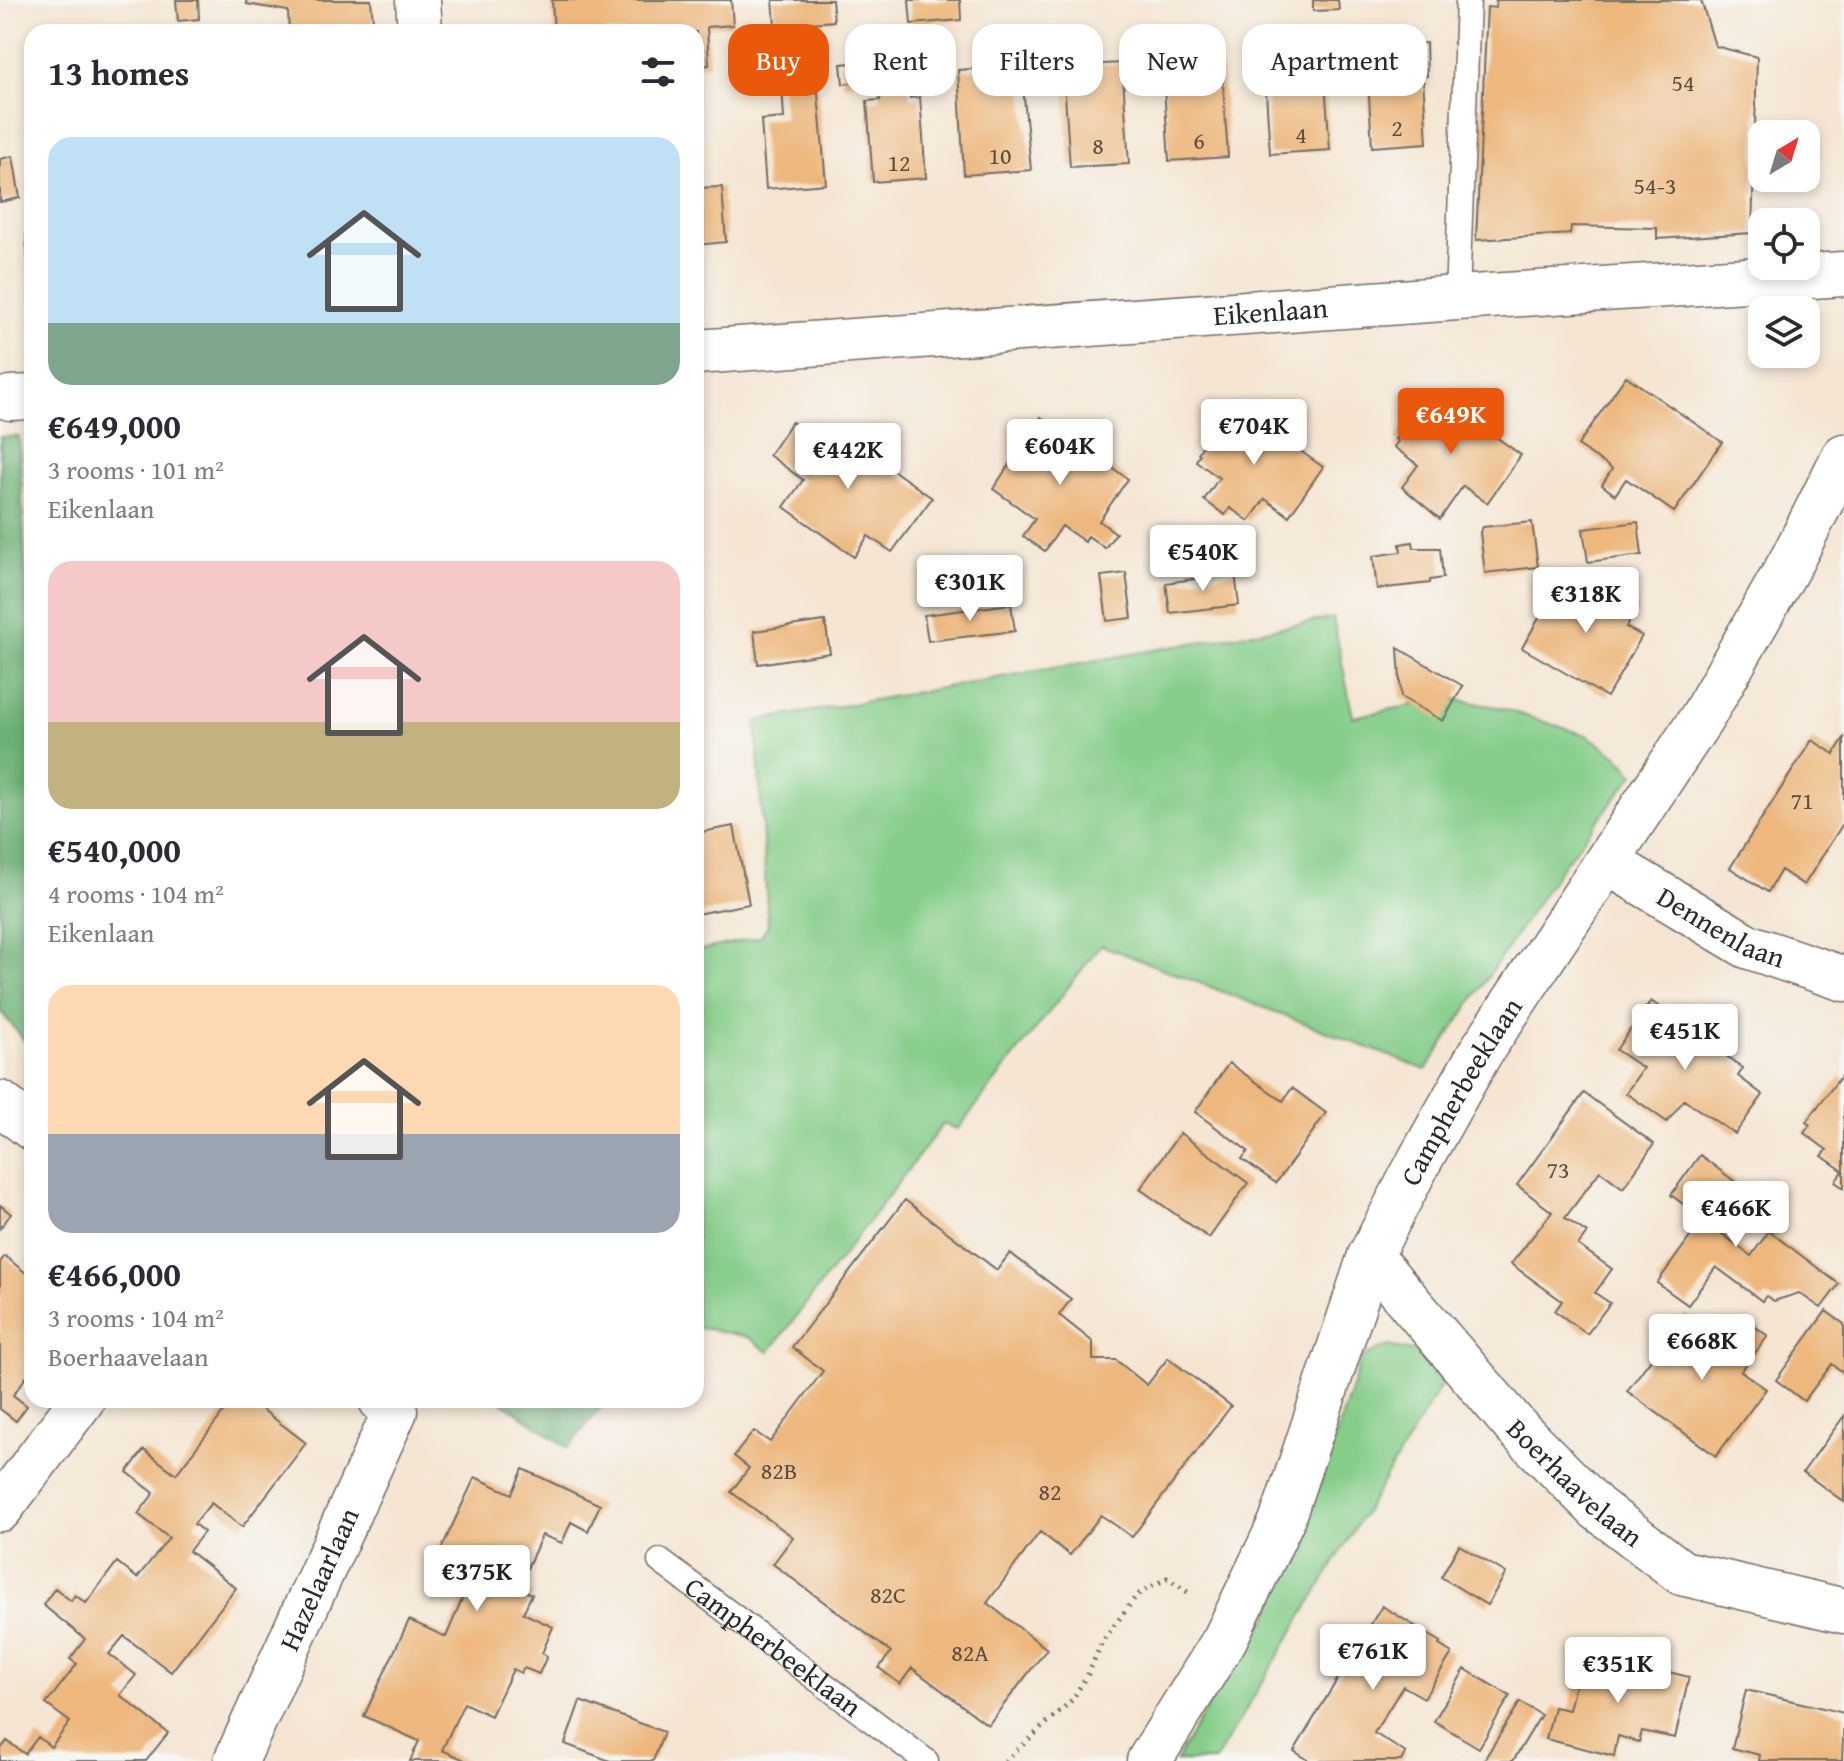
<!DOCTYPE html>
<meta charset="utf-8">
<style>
body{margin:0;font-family:"Gentium Book Plus",serif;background:#f7f7f7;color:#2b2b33;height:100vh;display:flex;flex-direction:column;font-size:30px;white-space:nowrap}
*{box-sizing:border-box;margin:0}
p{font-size:26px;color:#7c7c81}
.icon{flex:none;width:44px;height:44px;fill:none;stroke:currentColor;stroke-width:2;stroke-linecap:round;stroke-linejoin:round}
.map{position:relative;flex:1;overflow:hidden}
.side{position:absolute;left:24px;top:24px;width:680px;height:1384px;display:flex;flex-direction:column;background:#fff;border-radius:24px;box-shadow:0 4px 12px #0003}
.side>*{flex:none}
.hud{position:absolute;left:728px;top:24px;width:760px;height:72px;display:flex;gap:16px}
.needle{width:52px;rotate:38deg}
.controls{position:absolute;left:1748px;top:120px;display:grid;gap:16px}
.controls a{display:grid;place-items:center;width:72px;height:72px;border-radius:16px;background:#fff;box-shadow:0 4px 12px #0003;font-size:40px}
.price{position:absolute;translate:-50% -68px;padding:0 18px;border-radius:8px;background:#fff;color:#222;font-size:26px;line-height:52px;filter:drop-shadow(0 2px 4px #0008)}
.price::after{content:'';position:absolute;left:50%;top:48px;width:24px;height:18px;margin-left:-12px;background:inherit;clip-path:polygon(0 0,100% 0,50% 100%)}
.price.active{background:#ea580c;color:#fff}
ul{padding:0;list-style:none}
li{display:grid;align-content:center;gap:16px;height:424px;padding:0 24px}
li span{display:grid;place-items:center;height:248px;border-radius:24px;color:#555}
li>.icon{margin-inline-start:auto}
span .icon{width:144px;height:144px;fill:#fffc;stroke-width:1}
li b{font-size:34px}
h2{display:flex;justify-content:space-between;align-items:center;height:96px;padding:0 24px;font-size:34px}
.tag{padding:0 28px;border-radius:24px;background:#fff;box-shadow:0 4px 12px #0003;font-size:28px;line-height:72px}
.tag.active{background:#ea580c;color:#fff}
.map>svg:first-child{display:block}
</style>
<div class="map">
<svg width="1844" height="1761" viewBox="0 0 1844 1761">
<rect width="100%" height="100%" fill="#f6f6f2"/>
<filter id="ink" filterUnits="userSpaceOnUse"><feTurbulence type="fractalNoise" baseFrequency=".0125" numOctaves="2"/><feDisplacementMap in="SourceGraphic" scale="16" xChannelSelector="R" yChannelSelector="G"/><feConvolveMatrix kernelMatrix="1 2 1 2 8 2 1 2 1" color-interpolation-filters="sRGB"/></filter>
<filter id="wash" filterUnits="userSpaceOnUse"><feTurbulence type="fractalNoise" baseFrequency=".006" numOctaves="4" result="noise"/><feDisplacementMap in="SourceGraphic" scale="32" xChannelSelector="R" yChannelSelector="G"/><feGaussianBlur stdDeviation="1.8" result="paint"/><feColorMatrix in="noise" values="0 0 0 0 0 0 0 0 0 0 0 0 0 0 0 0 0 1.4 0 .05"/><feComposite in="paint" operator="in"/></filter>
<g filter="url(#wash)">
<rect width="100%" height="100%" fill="#f5e5d2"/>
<path fill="#85cd89" stroke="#587c5a" stroke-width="2" d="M1333,618l20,99 95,-19 49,9 89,28 32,21 16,18 -77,99 -131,197 -325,-125 -143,184 -15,-5 -174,228 -21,-15 -52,-10v-376l64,-14 8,-12 -12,-204z
M1388,1346l35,7 20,29 -228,379h-39l33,-57 60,-89 26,-59 67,-198z"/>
<path fill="#6cb075" stroke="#4c6e50" stroke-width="2" d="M19,436l13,272v342l-32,-39v-574z
M499,1400h108l-39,48z"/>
<g id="blocks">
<path fill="#edb77d" d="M176,0h22l1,19 -21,2z
M246,0h125l3,32h-85l-1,-21 -41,-7z
M552,0h179l2,25 -26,2 2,38 -13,1v-34h-142z
M773,0h59l2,21 -59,5z
M909,0h51l1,20 -50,4z
M1313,0h25l1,10 -26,1z
M1496,0h205l14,46 42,11 -5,176 -95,6v-11l-86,-2 -1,8 -94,6 11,-233 9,1z
M1426,43l1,33 -4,1 4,66 -55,4 -4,-67 37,-3 -2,-32z
M1323,56l7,94 -60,4 -6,-94z
M862,62l1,20 -20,2 -2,-20z
M1122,63l7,101 -59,3 -7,-101z
M1021,66l10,104 -67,5 -6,-105z
M1222,69l6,88 -59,4 -6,-88z
M909,77l1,21 10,-1 6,81 -53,4 -6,-81 13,-1 -2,-22z
M817,82l9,102 -60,5 -5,-69 23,-2 -2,-34z
M13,156l7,42 -20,4v-43z
M722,187l4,55 -30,3v-57z
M26,234h6v62h-2z
M1626,376l96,66 -48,70 -48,-33 -11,16 -13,-10 10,-16 -34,-24z
M1431,390l90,65 -34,48 -24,-17 -23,33 -38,-32 16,-22 -24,-18 4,-6 -3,-2z
M1232,403l91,64 -34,49 -24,-17 -16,22 -19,-13 -5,7 -21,-15 15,-22 -23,-17 4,-7 -2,-1z
M1041,417l87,62 -29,42 17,12 -11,15 -17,-12 -3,6 -23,-16 -17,25 -22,-15 12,-17 -42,-30z
M792,422l34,24 12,-15 94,67 -40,54 -24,-16 -14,21 -70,-50 19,-27 -34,-25z
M1532,522l6,45 -53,6 -5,-41 3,-5z
M1638,522l4,33 -54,7 -5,-33z
M1413,542l1,6h26l3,30 -13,2v3l-53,6 -4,-33 28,-4 -1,-8z
M1126,573l6,45 -25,3 -6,-45z
M1235,573l4,32 -69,8 -4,-30z
M1587,576l51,29 -12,22 16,9 -35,61 -85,-49 34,-60 19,10z
M1011,604l4,27 -87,10 -4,-26z
M825,621l5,32 -72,11 -4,-33z
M1398,648l65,38 -20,35 -42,-24z
M1844,738v84l-40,63 -23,-15 -13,22 -38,-24 82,-128 22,14z
M734,826l15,78 -53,10v-81z
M1651,1001l92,67 -5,8 25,19 -28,39 -51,-34 -17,22 -41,-29 17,-25 -27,-18z
M1229,1063l54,38 9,-13 34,25 -50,70 -34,-24 6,-8 -53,-39z
M1842,1075l2,2v111l-9,-6 8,-11 -21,-15 5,-6 -23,-17 6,-8 -4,-3z
M1584,1093l70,51 -31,44 -23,-17 -35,47 22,15 -9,12 34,24 -17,24 15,10 -23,31 -32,-23 7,-10 -51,-37 41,-52 -35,-27z
M1180,1133l68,50 -39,55 -69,-49z
M1700,1155l42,32 -30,39 39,30 18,-25 70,53 -18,24 -22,-15 -25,8 -8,-5 -4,5 -46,-34 -28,38 -31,-22 46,-64 -32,-24z
M905,1200l92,70 13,-17 61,46 -12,16 34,27v18h23l31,25 21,-27 63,48 -99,131 -31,-22 -31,40 -30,-23 -53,71 60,46 -59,76 -76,-57 -12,16 -21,-16 12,-16 -118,-88 20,-27 -62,-45 18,-24 -15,-12 20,-25 16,11 53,-71 -31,-24z
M0,1205l11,9 -11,14z
M5,1256l27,22v91l-19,26 14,11 -11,15 -16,-12v-147z
M1826,1311l18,13v49l-12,-9 -28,37 -28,-21z
M1685,1314l42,32 19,-26 22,16 -27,35 25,18 -50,67 -89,-65z
M233,1400h17l56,43 -64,84 -31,-24 -17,21 10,8 -15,19 47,37 -65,84 -47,-36 -15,18 27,21 -16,20 48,38 -22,28h-146v-11l7,-9 18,13 13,-17 13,10 19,-25 -24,-18 31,-40 -7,-5 15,-20 -42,-34 12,-17 16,13 4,-6 11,8 31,-41 20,16 32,-40 -31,-24 16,-21 -27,-21 17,-22 32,24z
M1844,1416v86l-41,-30z
M523,1469l77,36 -12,26 -17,-9 -9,21 -20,-8 -24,53 14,6 -9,19 30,14 -11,26 5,3 -8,18 -15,-6 -3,5 -8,-4 -22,47 -27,-13 -22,47 25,11h-57l9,-20 -55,-25 45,-96 37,17 20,-47 -36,-17 45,-96 37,17z
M1459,1545l47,28 -19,32 -46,-28z
M1382,1606l59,36 -2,3 13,8 -28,45 -21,-12 -29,47 32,20 -5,8h-91l-16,-10z
M1583,1651l106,26 -14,61 -33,-7 -3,11 -21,-6 -4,20 -68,-17 8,-32 15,3z
M1465,1669l45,27 -31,52 -45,-27z
M1746,1690l98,23 -2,48h-83l1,-6 -28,-7z
M580,1701l84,31 -11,29h-43l-45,-17z
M1520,1702l21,13 -28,46h-27l-2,-1z"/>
</g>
</g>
<g filter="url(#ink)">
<use href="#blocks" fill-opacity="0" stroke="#726c65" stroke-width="2"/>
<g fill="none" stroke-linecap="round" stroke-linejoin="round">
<g stroke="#726c65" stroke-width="27">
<g id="service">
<path d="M1457,298l11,-298"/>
<path id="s1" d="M660,1561l266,200"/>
</g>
</g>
<g stroke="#726c65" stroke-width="47">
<g id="minor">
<path d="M418,0l2,32"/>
<path id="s2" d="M696,352l761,-54 387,-24"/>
<path d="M10,398l22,-1"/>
<path id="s3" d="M1607,862l140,84 97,33"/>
<path d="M0,1103l32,25"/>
<path id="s4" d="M1370,1256l146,171 81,81 85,65 162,38"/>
<path d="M0,1509l82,-109"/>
<path id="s5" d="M236,1761l159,-350 -14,-11"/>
</g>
</g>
<g stroke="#726c65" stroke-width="47">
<g id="tertiary">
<path id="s6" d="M1149,1761l76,-122 57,-119 88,-264 50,-96 60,-107 223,-337 90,-158 51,-102"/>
</g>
</g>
<path stroke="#726c65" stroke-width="5" stroke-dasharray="2 6" stroke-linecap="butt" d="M1005,1761l67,-61 16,-26 14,-32 35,-47 30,-17 22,15"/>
<use href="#service" stroke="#fff" stroke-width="24"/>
<use href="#minor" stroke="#fff" stroke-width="44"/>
<use href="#tertiary" stroke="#fff" stroke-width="44"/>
</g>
</g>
<g text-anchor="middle" stroke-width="6" stroke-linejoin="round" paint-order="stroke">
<g font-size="24" fill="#5c4e40">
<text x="1683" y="91">54</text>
<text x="1397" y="136">2</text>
<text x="1301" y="143">4</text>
<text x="1199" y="149">6</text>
<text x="1098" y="154">8</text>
<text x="1000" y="164">10</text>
<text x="899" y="171">12</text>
<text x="1655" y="194">54-3</text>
<text x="1802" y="809">71</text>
<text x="1558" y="1178">73</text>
<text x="779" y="1479">82B</text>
<text x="1050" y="1500">82</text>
<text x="888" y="1603">82C</text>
<text x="970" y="1661">82A</text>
</g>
<g font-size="28" fill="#2b2b2b" stroke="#f6f6f2">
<text dy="10" stroke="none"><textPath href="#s2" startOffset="576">Eikenlaan</textPath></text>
<text dy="10" stroke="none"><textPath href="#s3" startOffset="132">Dennenlaan</textPath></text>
<text dy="10" stroke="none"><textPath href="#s6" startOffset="742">Campherbeeklaan</textPath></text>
<text dy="10" stroke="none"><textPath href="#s4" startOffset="306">Boerhaavelaan</textPath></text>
<text dy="10" stroke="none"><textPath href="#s5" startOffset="200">Hazelaarlaan</textPath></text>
<text dy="10" stroke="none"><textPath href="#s1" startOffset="142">Campherbeeklaan</textPath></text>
</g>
</g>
</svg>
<div class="controls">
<a><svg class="needle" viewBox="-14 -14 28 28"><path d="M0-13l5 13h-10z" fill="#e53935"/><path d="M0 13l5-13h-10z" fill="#7c7c81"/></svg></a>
<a><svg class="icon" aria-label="locate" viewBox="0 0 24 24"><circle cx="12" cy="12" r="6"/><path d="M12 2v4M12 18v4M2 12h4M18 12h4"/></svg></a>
<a><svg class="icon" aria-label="layers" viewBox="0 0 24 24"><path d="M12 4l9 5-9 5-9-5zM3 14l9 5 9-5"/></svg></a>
</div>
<b class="price active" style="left:1451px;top:456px">€649K</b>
<b class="price" style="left:1254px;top:467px">€704K</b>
<b class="price" style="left:1060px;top:487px">€604K</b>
<b class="price" style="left:848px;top:491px">€442K</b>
<b class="price" style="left:1203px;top:593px">€540K</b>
<b class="price" style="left:970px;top:623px">€301K</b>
<b class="price" style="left:1586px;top:635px">€318K</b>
<b class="price" style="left:1685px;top:1072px">€451K</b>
<b class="price" style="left:1736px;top:1249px">€466K</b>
<b class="price" style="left:1702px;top:1382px">€668K</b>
<b class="price" style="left:477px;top:1613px">€375K</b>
<b class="price" style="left:1373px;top:1692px">€761K</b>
<b class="price" style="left:1618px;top:1705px">€351K</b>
<div class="hud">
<a class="tag active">Buy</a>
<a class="tag">Rent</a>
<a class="tag">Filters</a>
<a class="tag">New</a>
<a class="tag">Apartment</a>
</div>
<section class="side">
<h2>13 homes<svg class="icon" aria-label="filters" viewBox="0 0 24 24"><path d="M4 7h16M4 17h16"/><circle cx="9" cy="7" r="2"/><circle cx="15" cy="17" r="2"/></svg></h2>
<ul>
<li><span style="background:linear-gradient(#bfe0f5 75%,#7fa58c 0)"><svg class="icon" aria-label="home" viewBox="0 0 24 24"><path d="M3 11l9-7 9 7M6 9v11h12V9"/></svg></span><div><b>€649,000</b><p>3 rooms · 101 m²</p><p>Eikenlaan</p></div></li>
<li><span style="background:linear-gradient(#f6c9c9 65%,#c2b280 0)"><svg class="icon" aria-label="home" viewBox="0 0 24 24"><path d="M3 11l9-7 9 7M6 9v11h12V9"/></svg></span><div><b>€540,000</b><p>4 rooms · 104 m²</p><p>Eikenlaan</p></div></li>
<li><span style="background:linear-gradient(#ffd9b3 60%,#9aa5b1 0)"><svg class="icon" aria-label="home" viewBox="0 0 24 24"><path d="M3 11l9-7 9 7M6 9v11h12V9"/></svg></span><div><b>€466,000</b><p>3 rooms · 104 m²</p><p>Boerhaavelaan</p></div></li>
</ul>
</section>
</div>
